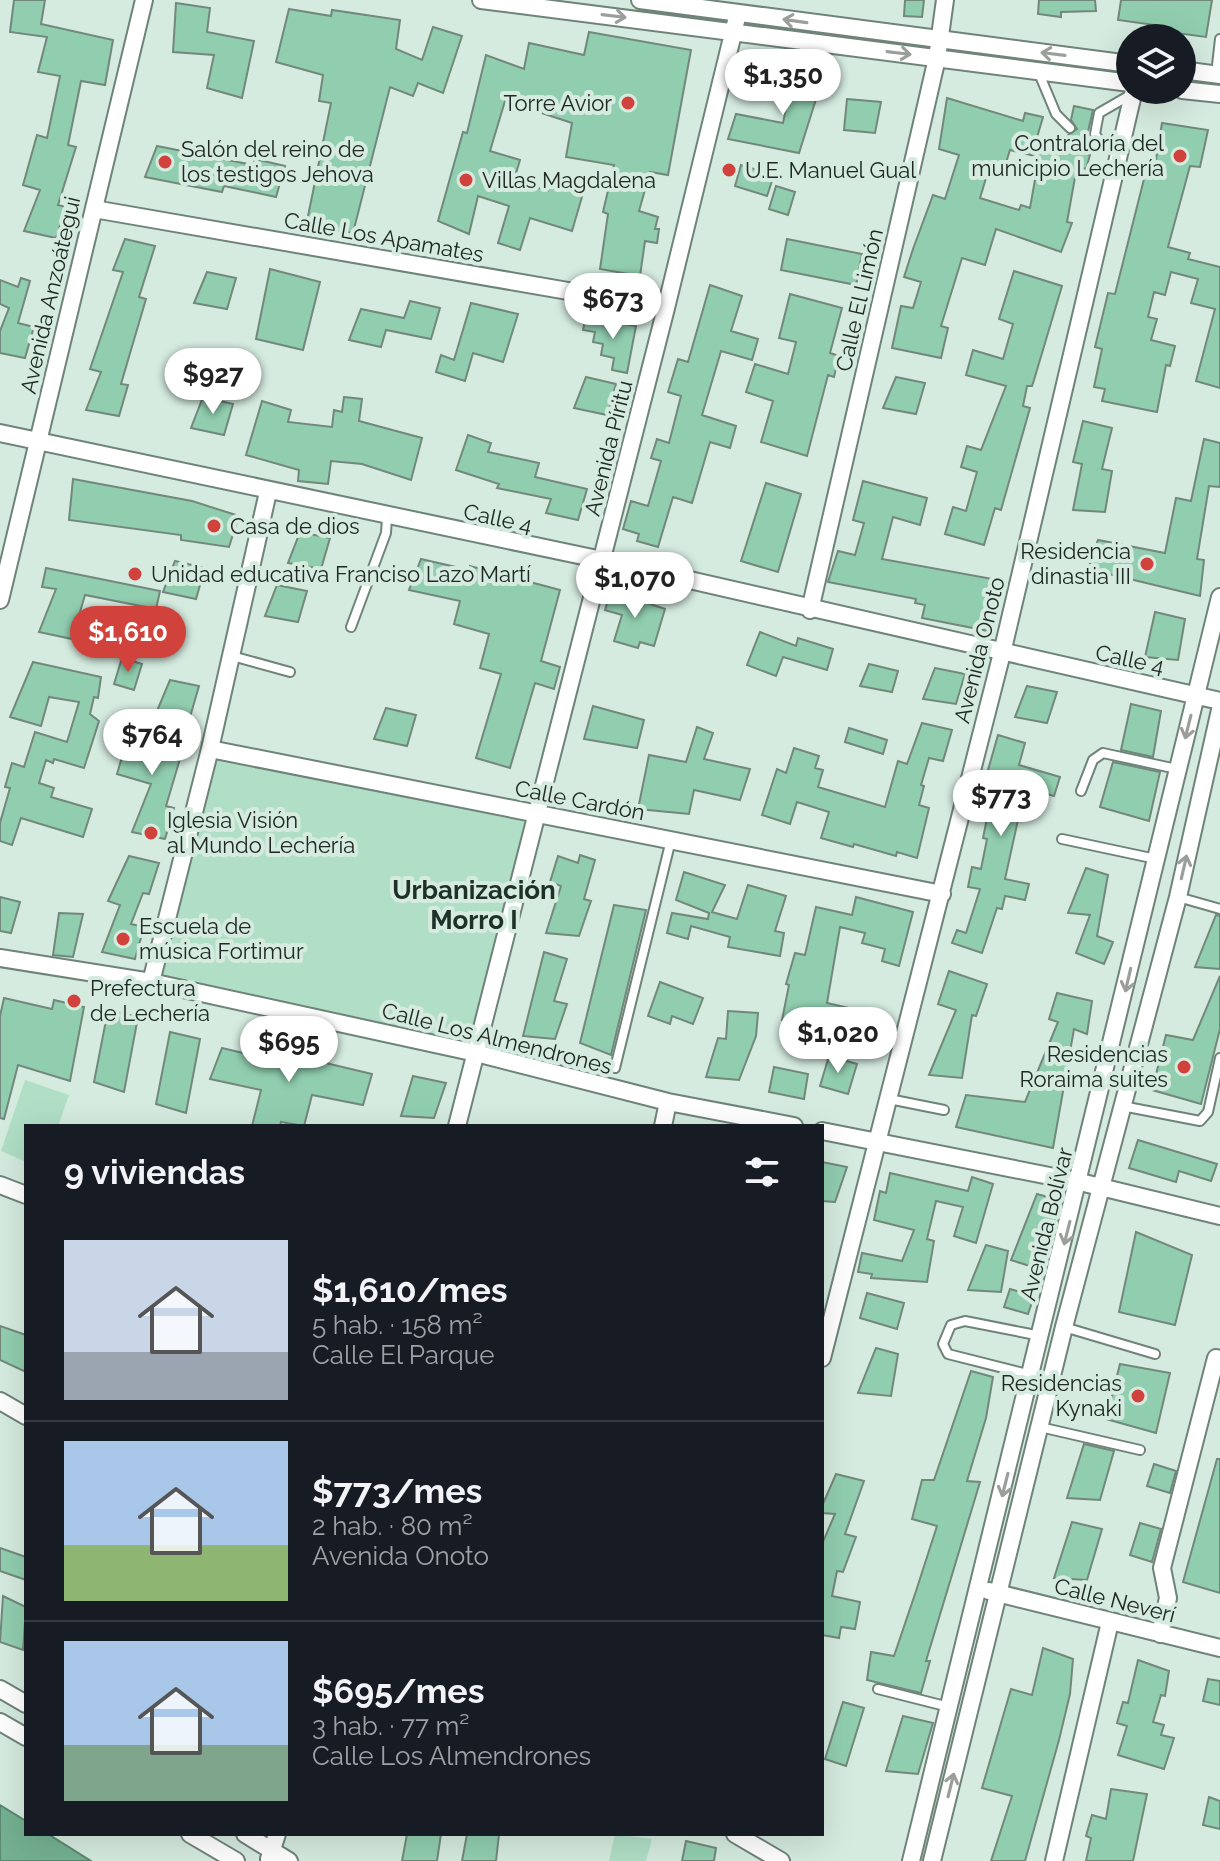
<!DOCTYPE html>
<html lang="es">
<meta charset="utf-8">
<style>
body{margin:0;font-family:Raleway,sans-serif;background:#20242c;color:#f1f3f6;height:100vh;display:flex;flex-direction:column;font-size:30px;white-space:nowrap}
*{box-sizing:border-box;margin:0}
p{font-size:26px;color:#9ea1a6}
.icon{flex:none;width:44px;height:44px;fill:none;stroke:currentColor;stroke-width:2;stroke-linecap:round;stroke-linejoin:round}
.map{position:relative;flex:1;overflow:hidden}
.sheet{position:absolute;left:24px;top:1124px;width:800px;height:712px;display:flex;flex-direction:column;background:#171b24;border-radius:0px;box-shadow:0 8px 32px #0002}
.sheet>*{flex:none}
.tools{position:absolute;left:1116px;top:24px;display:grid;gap:16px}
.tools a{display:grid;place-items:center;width:80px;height:80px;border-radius:50%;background:#171b24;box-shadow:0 8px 32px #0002;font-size:40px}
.price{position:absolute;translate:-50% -68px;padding:0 18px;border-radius:28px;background:#fff;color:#222;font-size:26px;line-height:52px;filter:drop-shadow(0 2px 4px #0008)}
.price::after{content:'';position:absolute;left:50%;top:48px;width:24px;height:18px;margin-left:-12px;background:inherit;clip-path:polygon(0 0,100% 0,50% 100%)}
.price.selected{background:#d0423b;color:#fff}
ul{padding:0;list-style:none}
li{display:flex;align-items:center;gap:24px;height:200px;padding:0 40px}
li+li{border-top:2px solid #363941}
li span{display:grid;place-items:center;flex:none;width:224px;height:160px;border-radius:0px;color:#555}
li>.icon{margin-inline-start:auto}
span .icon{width:96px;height:96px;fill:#fffc;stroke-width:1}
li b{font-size:34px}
h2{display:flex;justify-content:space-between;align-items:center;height:96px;padding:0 40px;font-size:34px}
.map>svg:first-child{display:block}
</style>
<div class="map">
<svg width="1220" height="1861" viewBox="0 0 1220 1861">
<rect width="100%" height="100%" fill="#d5ebdf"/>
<path fill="#b0dec6" d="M210,749l327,65 -61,239 -325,-71z
M25,1080l44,15 -11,31h-32v36l-25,-11z
M615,1834l37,5 -6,22h-37z"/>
<path fill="#74b092" stroke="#5b8871" stroke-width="2" d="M0,1805l26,16v13h22l43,27h-91z"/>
<path fill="#91ceb0" stroke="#73887d" stroke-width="2" fill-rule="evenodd" d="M14,0h31l-4,24 72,16 -8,45 -24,-4 -13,64 8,2 -18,58 8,2 -10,31 -32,-7 16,-41 -17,-5 14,-50 10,3 13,-62 -22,-4 9,-35 -37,-5z
M905,0h19l-2,17 -18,-1z
M1039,0h56l1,11 -35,1v5l-23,-3z
M1121,0h91l-6,37 -38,-5 1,-5 -51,-7z
M176,3l34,5 -3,24 47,9 -12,57 -35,-10 7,-33 -41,-3z
M289,9l42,7 1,-6 68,10 -4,29 26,11 11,-33 29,9 -19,57 -25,-10 -5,13 -23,-9 -37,146 -47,-7 25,-123 -12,-2 4,-26 -47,-13z
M589,32l102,18 -23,125 -18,-3 -11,39 19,6 -3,12h4l-2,14 -12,-2 -5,35 -40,-7 8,-55 -5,-2 11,-47 -48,-8 6,-34 -67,-22 -15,50 30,9 -6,20 34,11 3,-10 33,9 -12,41 -42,-13 -10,32 -22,-7 11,-37 -31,-10 -9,38 -31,-13 25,-89 4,1 19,-78 38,14 5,-26 55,12z
M795,65l29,9 -25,79 -71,-14 8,-25 47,9z
M947,98l76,23 2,-8 18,4 -7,24 29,8 3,-14 9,-6 -6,-9 3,-14 19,4 -10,43 7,2 -4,14 -9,-3 -10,56 5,1 -11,29 -65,-23 -11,36 -23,-7 -21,68 7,2 -7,30 -49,-10 9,-42 12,2 8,-26 -17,-5 9,-28 20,-54 12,4 14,-44 -20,-6zM1010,150l29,7 -9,51 -9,-3 -2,5 -39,-12 10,-33 14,4z
M847,99l34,3 -6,31 -31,-3z
M1162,123l46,7 -8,37 -10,-1 -22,81 22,6 -2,6 32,8v121l-24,-7 19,-72 -24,-6 7,-24 -27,-7 -6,23 -11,-3 -6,25 9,2 -6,21 24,6 -5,20 -4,-1 -9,47 -55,-11 3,-12 -11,-2 8,-38 -7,-2 13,-54 7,1 30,-119 8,2z
M157,146l96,19 2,-6 30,7 -9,31 -52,-11 -2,6 -77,-15z
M741,165l33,10 -7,21 -32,-10z
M776,186l19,6 -7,23 -19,-6z
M125,239l30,7 -16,51 7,2 -25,85 7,1 -9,31 -33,-6 15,-38 -11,-3 33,-97 -10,-2z
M787,239l75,15 -6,31 -75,-15z
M270,269l50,13 -17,68 -47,-11z
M1014,271l48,15 -28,94 -2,6h-5l-4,20 7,2 -29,102 -6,-2 -11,37 -39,-11 8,-27 13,4 11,-39 -16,-5 6,-21 14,4 25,-64 -40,-11 7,-25 30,9 10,-35 -14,-5z
M207,272l29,6 -9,31 -33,-6z
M21,278l9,3 -12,42 16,4 -9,31 -25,-5v-22l9,-23 -9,-4v-24l18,7z
M710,285l32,11 -11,35 27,8 -6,21 -31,-9 -19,64 34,11 -6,22 -20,-6 -18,61 -19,-6 -15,50 -21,-6 2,-7 -16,-5 8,-28 17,5 13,-45 -10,-3 6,-19 12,4 12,-47 -13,-4 10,-33 10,3z
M790,294l52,14 -12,45 9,3 -5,21 -6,-2 -21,81 -46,-14 12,-41 -27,-9 9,-28 33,10 8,-32 -17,-4z
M410,301l30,7 -9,31 -45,-9 -5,17 -32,-7 12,-31 43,9z
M471,303l47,11 -15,48 -30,-9 -8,28 -29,-9 5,-17 13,5z
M586,317l50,9 -9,47 -15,-3 2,-12 -13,-3 2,-11 -10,-2 2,-10 -12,-2z
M586,377l30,7 -9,31 -33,-7z
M896,377l29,6 -9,31 -33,-6z
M203,397l30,7 -9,31 -33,-7z
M344,397l18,2 -3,22 63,17 -11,42 -49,-16 -31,-3 -3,23 -30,-3 1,-11 -53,-15 16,-54 29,9 -3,12 44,5 2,-17 8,2z
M1083,421l29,7 -10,41 10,2 -7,41 -32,-2 9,-46 -9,-2z
M468,435l23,8 -3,9 51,11 -4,14 52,12 -9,31 -32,-7 5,-14 -54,-11 2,-4 -43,-14z
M1204,439l16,4v44l-11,-1 -12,73 7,1 -4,36 -112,-27 10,-29 67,13 11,-55 15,3z
M73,479l119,22 47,15 -10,31 -48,-7v-5l-112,-15z
M863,481l64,17 -7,27 -27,-8 -11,42 116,21 -10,51 -66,-13 3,-13 -10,-2 1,-4 -88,-17 10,-31 17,4 9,-32 -11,-3z
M766,483l35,11 -23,78 -37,-11z
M300,532l30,6 -9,31 -33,-6z
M421,559l48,11 1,-4 90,24 -19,71 19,6 -6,22 -19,-6 -25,85 -34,-10 25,-84 -21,-6 9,-34 -35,-10 6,-23 -51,-11z
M175,561l30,7 -9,31 -33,-7z
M46,568l114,23 -4,18 -71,-14 -13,44 -33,-7 17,-43 -14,-2z
M277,585l30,6 -9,31 -33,-6z
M611,591l54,18 -11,37 -14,-4 -2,6 -24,-7 8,-26 -17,-5z
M1155,612l30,7 -7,41 -33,-3z
M760,632l36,14 2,-8 35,11 -6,21 -44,-13 -7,19 -29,-11z
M122,658l20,6 -8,26 -20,-6z
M33,662l68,15 -3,21 -4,-1 -4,17 9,7 -15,47 -30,-9 -1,4 -7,-3 -7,23 15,5 -3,9 41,12 -9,28 -62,-19 -9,27 -12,-4v-18l10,-35 -5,-1 7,-24 12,4 11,-35 32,10 12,-40 -30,-5 -8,29 -31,-9z
M869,664l29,7 -6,21 -32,-6z
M935,668l30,6 -9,30 -33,-5z
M170,680l29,6 -9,31 -33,-6z
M1027,686l30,6 -10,31 -32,-6z
M1131,704l30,7 -8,46 -32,-7z
M593,706l51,14 -7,28 -53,-9z
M386,708l30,7 -9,31 -33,-7z
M922,723l30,7 -9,31 -14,-3 -8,27 3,1 -5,19 10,3 -12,50 -20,-6 -1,4 -42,-12 -1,3 -32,-9 8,-26 -32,-10 -7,22 -28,-9 15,-46 9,4 8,-25 25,8 -4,12 8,2 -5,17 67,20 13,-46 9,3z
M131,726l54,16 -19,64 8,2 -9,31 -33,-7 19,-48 -34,-10z
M697,727l16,6 -9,26 46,10 -10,31 -46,-10 -5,24 -51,-5 11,-54 37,7z
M849,728l38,12 -4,14 -38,-12z
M998,735l27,8 -6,22 41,12 -6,19 -29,-8 -20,91 24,5 -4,16 -20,-4 -3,13 -5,-1 -15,45 -30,-10 5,-13 9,3 14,-44 -12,-2 4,-20 9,2 6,-30 -4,-1 12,-59 -9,-2z
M1113,762l47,10 -11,49 -49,-14z
M580,855l15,5 -11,39 7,2 -12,35 -33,-3 15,-47 -11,-4 8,-26 20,7z
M129,856l30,7 -10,31 -6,-1 -12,31 13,3 -9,32 -33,-7 18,-47 -12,-4z
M1086,868l22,7 -11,61 16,6 -9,22 -28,-11 14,-38 -22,-2z
M684,872l41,13 -13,27 25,7 11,-34 38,11 -11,35 9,2 -4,23 -52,-9 2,-10 -39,-11 -3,13 -21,-6 5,-20 36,6 1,-6 -33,-13z
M0,897l20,5 -9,31 -11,-2z
M856,897l57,15 -14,54 -17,-5 3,-12 -23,-6 3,-10 -25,-6 -13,76 26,6 -5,19 -27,-7 -3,15 -28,-6 2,-8 -10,-2 7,-35 -3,-1 9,-31 10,2 11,-48 36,8z
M614,905l32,5 -35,145 -31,-12z
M59,913l24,1 -10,43 -20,-2z
M1216,915l4,1v53l-25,-2z
M544,952l23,7 -13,42 13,3 -12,35 -32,-3z
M949,971l38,13 -11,32 -4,-1 -10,63 -33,-3 27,-65 -18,-6z
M1220,976v53l-19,75 -49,-14 14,-55 27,5z
M660,982l43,16 -10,26 -21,-8 -2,8 -22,-8z
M1057,993l35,8 -5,33 -13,-5 -21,119 -97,-21 10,-32 59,7 33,-80 -9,-3z
M4,998l48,11 2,-9 30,7 -14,74 -52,-16 -14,54 -4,-1v-102z
M108,1010l30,7 -14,75 -30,-10z
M728,1011l30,2 -2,23 -17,44 -33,-3 12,-39 8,1z
M170,1032l30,7 -14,74 -30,-9z
M222,1048l47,11 2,-9 101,24 -9,31 -51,-10 -8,31 -23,-4 -1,4h-28l9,-36 -51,-11z
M829,1056l28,8 -9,30 -28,-8z
M774,1067l34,7 -4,25 -35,-7z
M413,1076l33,7 -12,35 -33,-2z
M1138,1140l79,24 -6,17 -32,-10 -3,11 -47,-14z
M822,1162l25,5 -12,35 -13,-1z
M890,1173l78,18 4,-14 21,7 -17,59 -22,-7 9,-29 -27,-6 -9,38 7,2 -7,41 -56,-4 1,-4 -14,-2 4,-19 40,8 12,-31 -40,-10 6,-29 6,2z
M1037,1194l22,6 -8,41h-4l-8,28 -28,-9z
M1136,1232l56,23 -17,70 -56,-13z
M986,1245l22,6 -7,41 -33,-2z
M1010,1289l24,7 -6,18 -24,-7z
M867,1293l37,10 -7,26 -37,-11z
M0,1326l26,9v37l-26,-12z
M876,1348l22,6 -7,42 -33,-3z
M1120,1364l50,9 -14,60 -50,-14z
M971,1371l22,6 -7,41 -19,63 13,1 -54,179h4l-9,32 -54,-13 4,-28 23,4 22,-65 21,-65 -25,-7 10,-39h12z
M1084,1444l30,7 -14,49 -33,-2z
M1217,1459h3v134l-37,-11z
M1154,1464l22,7 -6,22 -23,-7z
M836,1474l28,7 -19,53 11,3 -13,35 -6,-1 -5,25 28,6 -5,27 -14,-2 -2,11 -17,-3v-91l13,-30 -13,-1v-7z
M1072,1522l30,7 -15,51 -33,-2z
M1140,1523l21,6 -9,33 -22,-7z
M0,1548l26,9v23l-26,-9z
M3,1596l23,11 -3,43 -23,-8z
M1043,1648l30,11 -3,35 -11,46 -34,121h-34l21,-65 -30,-8 29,-99 21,6z
M1138,1660l31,11 -4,25 -4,-1 -8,27 11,3 -3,10 13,3 -10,31 -46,-14 9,-29 -10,-3 6,-21 5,1z
M1208,1679l12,2v24l-17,-4z
M843,1702l21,6 -18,58 -21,-7z
M903,1716l30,7 -15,51 -32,-3z
M1111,1789l36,5 -14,67h-47l5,-23 -5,-2 6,-21 14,4z
M1209,1797l11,4v28l-17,-4z
M407,1834h34l-4,27h-35z
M467,1834h32l-3,27h-34z
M686,1841l30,7 -2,13h-32z"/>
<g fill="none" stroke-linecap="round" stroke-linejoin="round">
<g stroke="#6f8379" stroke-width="12">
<path id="service" d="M1038,71l18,43 14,14
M1216,74l4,-35
M1119,153l-20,-13 -4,-6 4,-21 33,-19
M351,627l35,-94 1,-16
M232,656l58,16
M1081,791l12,-31 10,-7 74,16
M1062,839l94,20
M1178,897l42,12
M615,1068l56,-228
M889,1099l55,11
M1122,1106l78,15 8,-9 12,-54
M1064,1327l91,27
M1031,1375l-83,-21 -5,-10 8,-19 14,-4 76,15
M1040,1427l100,23
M878,1689l71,18"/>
</g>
<g stroke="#6f8379" stroke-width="20">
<path id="minor" d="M481,0l649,83
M640,0l490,64
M1182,70l38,5
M1182,90l38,4
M94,209l572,99
M0,433l602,127 618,141
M0,600l144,-600
M810,610l127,-552 8,-58
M210,749l732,145
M0,958l151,24 325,71 192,49 126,24
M151,982l59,-233 58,-257
M457,1126l209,-818 72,-295
M663,1126l5,-24
M822,1131l258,51 140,34
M0,1185l26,10
M822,1358l180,-705 132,-563
M0,1401l26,15
M989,1591l231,57
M1160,1634l8,-36 -6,-30 54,-210
M0,1689l26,15
M0,1722l26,15
M190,1834l46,27
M245,1834l44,27
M735,1834l46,27
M269,1859l8,-25
M911,1861l309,-1264
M932,1861l132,-534 114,-430 42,-187
M1054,1861l56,-239"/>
</g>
<use href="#service" stroke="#fff" stroke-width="8"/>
<use href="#minor" stroke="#fff" stroke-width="16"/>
</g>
<defs><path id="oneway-shaft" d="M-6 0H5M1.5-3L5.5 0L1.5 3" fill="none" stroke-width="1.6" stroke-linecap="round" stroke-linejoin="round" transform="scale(2)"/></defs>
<g stroke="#9b9f9c">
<use href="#oneway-shaft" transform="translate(614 16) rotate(7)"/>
<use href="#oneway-shaft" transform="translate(795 21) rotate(-172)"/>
<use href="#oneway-shaft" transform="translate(899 53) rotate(7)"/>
<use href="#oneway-shaft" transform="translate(1053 54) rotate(-173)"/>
<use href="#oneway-shaft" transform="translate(1188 727) rotate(104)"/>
<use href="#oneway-shaft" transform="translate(1184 867) rotate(-77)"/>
<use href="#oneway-shaft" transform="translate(1128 980) rotate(103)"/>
<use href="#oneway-shaft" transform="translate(1067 1233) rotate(104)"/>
<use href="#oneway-shaft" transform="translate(1005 1485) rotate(104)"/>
<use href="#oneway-shaft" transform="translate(951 1785) rotate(-76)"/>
</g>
<g fill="#d0423b" stroke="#d5ebdf" stroke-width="3">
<circle cx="628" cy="103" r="8"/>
<circle cx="1180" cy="156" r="8"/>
<circle cx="165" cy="162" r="8"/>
<circle cx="729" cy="170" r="8"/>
<circle cx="466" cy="180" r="8"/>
<circle cx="214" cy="526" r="8"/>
<circle cx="1147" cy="564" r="8"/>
<circle cx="135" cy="574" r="8"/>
<circle cx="151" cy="833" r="8"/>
<circle cx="123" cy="939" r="8"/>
<circle cx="74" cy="1001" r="8"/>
<circle cx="1184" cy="1067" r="8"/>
<circle cx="1138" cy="1396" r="8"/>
</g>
<g text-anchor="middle" stroke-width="8" stroke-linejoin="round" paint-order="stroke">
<g font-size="22" fill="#202924" stroke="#d5ebdf" text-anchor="start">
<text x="612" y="111" text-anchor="end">Torre Avior</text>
<text x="1164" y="151" text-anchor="end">Contraloría del<tspan x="1164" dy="25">municipio Lechería</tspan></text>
<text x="181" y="157">Salón del reino de<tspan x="181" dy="25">los testigos Jehova</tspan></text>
<text x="745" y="178">U.E. Manuel Gual</text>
<text x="482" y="188">Villas Magdalena</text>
<text x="230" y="534">Casa de dios</text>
<text x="1131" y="559" text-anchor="end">Residencia<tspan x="1131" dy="25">dinastia III</tspan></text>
<text x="151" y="582">Unidad educativa Franciso Lazo Martí</text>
<text x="167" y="828">Iglesia Visión<tspan x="167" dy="25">al Mundo Lechería</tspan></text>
<text x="139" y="934">Escuela de<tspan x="139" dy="25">música Fortimur</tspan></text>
<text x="90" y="996">Prefectura<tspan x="90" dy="25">de Lechería</tspan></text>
<text x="1168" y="1062" text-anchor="end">Residencias<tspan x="1168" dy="25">Roraima suites</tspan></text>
<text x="1122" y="1391" text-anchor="end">Residencias<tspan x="1122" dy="25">Kynaki</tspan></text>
</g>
<g font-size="22" fill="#202924" stroke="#d5ebdf">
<text transform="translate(384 237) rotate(10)" y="8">Calle Los Apamates</text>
<text transform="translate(50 295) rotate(-77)" y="8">Avenida Anzoátegui</text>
<text transform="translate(859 300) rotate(-77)" y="8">Calle El Limón</text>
<text transform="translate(608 448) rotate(-76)" y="8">Avenida Píritu</text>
<text transform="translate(498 518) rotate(12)" y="8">Calle 4</text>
<text transform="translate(979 650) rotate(-76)" y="8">Avenida Onoto</text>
<text transform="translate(1130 659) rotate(12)" y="8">Calle 4</text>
<text transform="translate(580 800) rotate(11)" y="8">Calle Cardón</text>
<text transform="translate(497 1038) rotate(14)" y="8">Calle Los Almendrones</text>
<text transform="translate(1046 1224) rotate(-76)" y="8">Avenida Bolívar</text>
<text transform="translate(1115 1600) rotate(14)" y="8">Calle Neverí</text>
</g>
<g font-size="26" font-weight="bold" fill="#1e3027" stroke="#d5ebdf">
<text x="474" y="899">Urbanización<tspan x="474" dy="30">Morro I</tspan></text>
</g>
</g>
</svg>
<div class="tools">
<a><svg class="icon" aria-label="layers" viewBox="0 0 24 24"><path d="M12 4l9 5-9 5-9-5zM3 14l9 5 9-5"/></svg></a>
</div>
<b class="price" style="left:783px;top:117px">$1,350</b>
<b class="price" style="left:613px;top:341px">$673</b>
<b class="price" style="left:213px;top:416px">$927</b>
<b class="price" style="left:635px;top:620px">$1,070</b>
<b class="price selected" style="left:128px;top:674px">$1,610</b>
<b class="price" style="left:152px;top:777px">$764</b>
<b class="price" style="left:1001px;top:838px">$773</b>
<b class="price" style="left:838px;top:1075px">$1,020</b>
<b class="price" style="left:289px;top:1084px">$695</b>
<section class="sheet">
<h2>9 viviendas<svg class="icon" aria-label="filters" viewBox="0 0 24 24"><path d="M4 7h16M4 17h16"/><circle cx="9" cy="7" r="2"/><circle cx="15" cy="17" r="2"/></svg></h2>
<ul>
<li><span style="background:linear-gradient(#c9d6e8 70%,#9aa5b1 0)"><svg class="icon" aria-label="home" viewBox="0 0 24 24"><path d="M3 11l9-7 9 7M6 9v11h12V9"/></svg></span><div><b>$1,610/mes</b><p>5 hab. · 158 m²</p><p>Calle El Parque</p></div></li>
<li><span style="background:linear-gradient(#a9c7e8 65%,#8fb573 0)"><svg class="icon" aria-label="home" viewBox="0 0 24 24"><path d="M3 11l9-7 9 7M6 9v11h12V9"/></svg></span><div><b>$773/mes</b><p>2 hab. · 80 m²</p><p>Avenida Onoto</p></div></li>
<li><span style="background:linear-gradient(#a9c7e8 65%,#7fa58c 0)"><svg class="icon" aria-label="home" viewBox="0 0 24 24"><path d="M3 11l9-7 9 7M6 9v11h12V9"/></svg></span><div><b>$695/mes</b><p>3 hab. · 77 m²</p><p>Calle Los Almendrones</p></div></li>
</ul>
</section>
</div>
